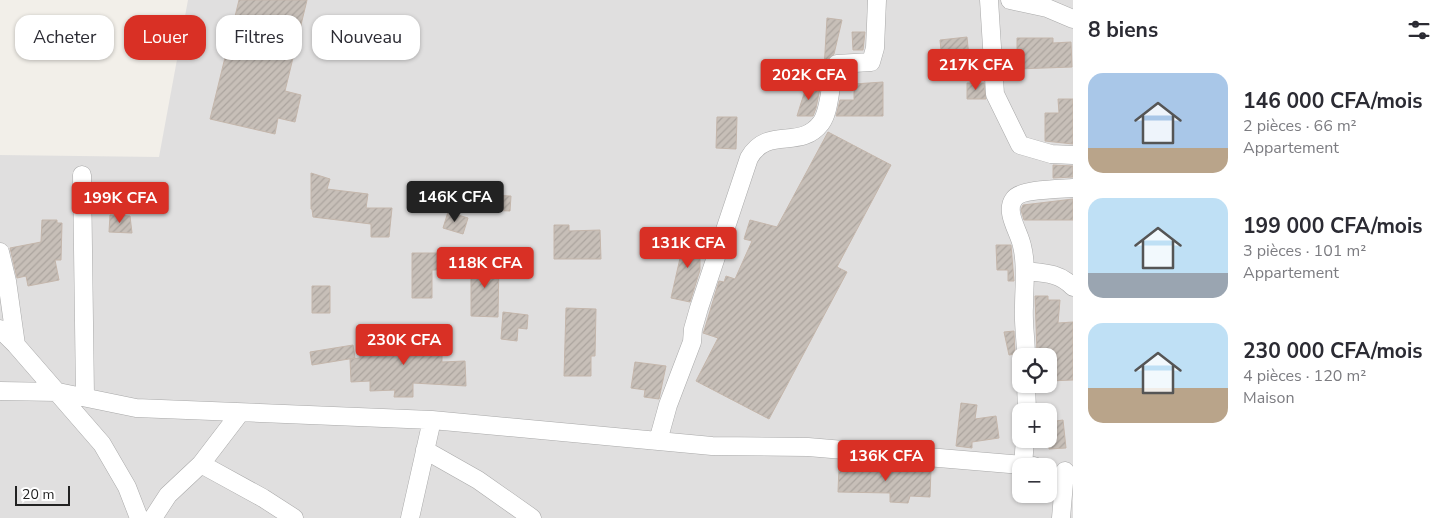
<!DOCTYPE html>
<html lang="fr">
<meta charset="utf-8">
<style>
body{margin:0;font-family:"Nunito Sans",sans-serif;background:#f2f2f3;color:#2b2b33;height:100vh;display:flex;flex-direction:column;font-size:19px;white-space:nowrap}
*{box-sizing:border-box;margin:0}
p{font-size:16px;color:#7c7c81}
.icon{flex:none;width:28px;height:28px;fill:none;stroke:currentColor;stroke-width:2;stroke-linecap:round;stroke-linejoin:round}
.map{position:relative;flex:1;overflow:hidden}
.details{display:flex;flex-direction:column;background:#fff;width:375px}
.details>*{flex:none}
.guide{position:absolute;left:15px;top:15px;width:475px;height:45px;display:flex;gap:10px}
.controls{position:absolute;left:1012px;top:348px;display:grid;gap:10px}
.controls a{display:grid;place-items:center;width:45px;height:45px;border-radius:10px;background:#fff;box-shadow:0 1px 4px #0004;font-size:25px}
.scale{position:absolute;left:15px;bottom:12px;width:55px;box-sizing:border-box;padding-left:5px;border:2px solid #222;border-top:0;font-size:14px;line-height:18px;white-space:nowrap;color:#222;-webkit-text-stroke:4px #fff;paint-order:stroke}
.price{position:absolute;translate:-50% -42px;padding:0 11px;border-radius:5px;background:#d93025;color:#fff;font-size:16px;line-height:32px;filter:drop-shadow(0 1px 2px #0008)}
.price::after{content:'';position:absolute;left:50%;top:30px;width:15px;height:11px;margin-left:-8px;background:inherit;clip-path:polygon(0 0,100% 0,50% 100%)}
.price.active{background:#222;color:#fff}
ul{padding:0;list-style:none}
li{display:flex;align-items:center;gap:15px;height:125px;padding:0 15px}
li span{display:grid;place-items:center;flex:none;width:140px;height:100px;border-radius:15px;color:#555}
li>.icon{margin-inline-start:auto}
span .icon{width:60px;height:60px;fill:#fffc;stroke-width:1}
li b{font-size:21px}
h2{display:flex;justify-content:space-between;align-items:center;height:60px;padding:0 15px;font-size:21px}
.tag{padding:0 18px;border-radius:15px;background:#fff;box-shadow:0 1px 4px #0004;font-size:18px;line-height:45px}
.tag.active{background:#d93025;color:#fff}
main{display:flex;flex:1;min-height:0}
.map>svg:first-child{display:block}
</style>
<main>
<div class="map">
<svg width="1073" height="518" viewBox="0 0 1073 518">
<defs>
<pattern id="building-hatch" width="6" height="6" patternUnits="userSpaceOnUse" patternTransform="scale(1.25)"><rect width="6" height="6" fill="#c7bfb8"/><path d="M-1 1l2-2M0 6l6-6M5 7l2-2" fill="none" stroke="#aba49e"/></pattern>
</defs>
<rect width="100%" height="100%" fill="#f2efe9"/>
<path fill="#e0dfdf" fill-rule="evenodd" d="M188,0h885v518h-1073v-363l159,2zM1021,356h28v28h-28zM1021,411h28v28h-28zM1021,466h28v28h-28z"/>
<path fill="url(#building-hatch)" stroke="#c4b6ab" d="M239,0h68l-22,91 16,4 -6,27 -17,-4 -3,16 -65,-15z
M827,18l15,2 -8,34 -7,6 -3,9z
M852,32h13l-2,18h-10z
M967,37l3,31 -27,3 -3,-31z
M1017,38h36v5l18,-1 1,25 -55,2z
M883,82v34h-47l4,-16h14v-16z
M967,83h17l2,16h-19z
M807,84l13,4 -4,20 -3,8h-16z
M1058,99h15v45l-28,-3v-28h14z
M717,117h20l-1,32 -20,-1z
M828,132l63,33 -54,102 10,5 -78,147 -73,-38 22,-43 -15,-5 1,-2 15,-50 5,1 2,-6 9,3 17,-38 -8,-2 6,-19 27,7z
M1053,165l20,1v11l-20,1z
M311,173l19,6 -3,10 41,5 -2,14h26l-3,29h-18v-13l-58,-7 -1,-8h-1z
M487,195l24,1 -1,15 -24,-1z
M1073,199v21h-49l-3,-10 2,-5z
M448,212l20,6 -5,16 -20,-6z
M110,215l20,1 2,17 -23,-1z
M42,220h15v3h5l-1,37h-6l4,20 -31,6 -2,-10 -9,2 -7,-30 31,-6z
M554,225h15v6l31,-1 1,29h-47z
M685,236h15v34l-10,32 -19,-4z
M996,245h15l3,36h-6v-11h-11z
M412,253h46l-5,17h-21v28h-20z
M471,261h28l-1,56 -27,-1z
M312,286h18v27h-18z
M1035,296h13v4h12l-2,23 15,-1v58l-24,1v-25h-6l-1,-4 -5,1z
M566,308l30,1 -1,47h-4v20h-27z
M503,312l25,3 -1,14 -9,-1 -1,13 -16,-2z
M379,327l1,29 45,-5v-13l17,-1v25l23,-1 1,25 -53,-3v14h-19l1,-7 -25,1v-10l-19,1 -1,-23 10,-1 -1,-30z
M1014,331l1,23 -6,1 -5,-23z
M353,345l2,13 -43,7 -2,-13z
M635,362l31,4 -7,33 -15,-2 1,-7 -14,-2z
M961,403l16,2 -2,14 21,-3 3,22 -27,4v6l-16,-2z
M1063,420l3,28 -17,1v-27z
M839,467l92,2 -1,28 -20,-1 -2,7 -18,-1v-9l-52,-1z"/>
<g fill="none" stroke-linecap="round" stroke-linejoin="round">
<g stroke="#a9a9a9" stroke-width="19">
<path id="minor" d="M989,0l6,94 25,51 31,9 22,1
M1010,0l37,8 26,11
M82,175l3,221
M0,252l7,29 9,64
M1025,271c19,2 35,2 48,16
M0,329l16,16 86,99 25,43 12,31
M1026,356c0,-16 -3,-33 -2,-49 0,-21 3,-42 -2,-61 -2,-13 -18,-34 -8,-47 6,-10 48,-10 59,-11
M1026,384l1,27
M0,391l58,1 78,16 296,12 280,26 96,1 226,19
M658,441l10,-36 24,-63 1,-13 6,-21 50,-150c19,-33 51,-7 72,-35 10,-13 8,-42 16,-59l34,-2 4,-14 2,-48
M425,450l53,30 54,38
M201,464l62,34 31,20
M1023,466l2,-27
M153,518l15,-23 33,-31 39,-51
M410,518l22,-98
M1061,518l4,-47"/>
</g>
<use href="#minor" stroke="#fff" stroke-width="18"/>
</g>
</svg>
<div class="controls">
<a><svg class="icon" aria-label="locate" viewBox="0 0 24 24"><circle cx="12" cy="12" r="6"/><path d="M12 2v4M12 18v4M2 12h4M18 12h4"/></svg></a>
<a>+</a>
<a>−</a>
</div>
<div class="scale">20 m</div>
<b class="price" style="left:976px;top:91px">217K CFA</b>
<b class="price" style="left:809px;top:101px">202K CFA</b>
<b class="price active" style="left:455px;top:223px">146K CFA</b>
<b class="price" style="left:120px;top:224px">199K CFA</b>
<b class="price" style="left:688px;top:269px">131K CFA</b>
<b class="price" style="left:485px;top:289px">118K CFA</b>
<b class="price" style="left:404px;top:366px">230K CFA</b>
<b class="price" style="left:886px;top:482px">136K CFA</b>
<div class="guide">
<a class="tag">Acheter</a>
<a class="tag active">Louer</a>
<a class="tag">Filtres</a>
<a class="tag">Nouveau</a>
</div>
</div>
<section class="details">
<h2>8 biens<svg class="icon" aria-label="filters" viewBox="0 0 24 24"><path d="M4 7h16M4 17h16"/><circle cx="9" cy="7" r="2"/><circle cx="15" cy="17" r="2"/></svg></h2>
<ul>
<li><span style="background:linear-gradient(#a9c7e8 75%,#b9a48a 0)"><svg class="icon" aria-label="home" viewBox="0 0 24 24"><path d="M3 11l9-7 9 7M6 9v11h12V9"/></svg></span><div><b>146 000 CFA/mois</b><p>2 pièces · 66 m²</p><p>Appartement</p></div></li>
<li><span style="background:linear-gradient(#bfe0f5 75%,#9aa5b1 0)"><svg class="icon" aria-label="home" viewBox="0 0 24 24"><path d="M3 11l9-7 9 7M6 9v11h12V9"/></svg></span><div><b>199 000 CFA/mois</b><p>3 pièces · 101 m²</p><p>Appartement</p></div></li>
<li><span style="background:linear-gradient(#bfe0f5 65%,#b9a48a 0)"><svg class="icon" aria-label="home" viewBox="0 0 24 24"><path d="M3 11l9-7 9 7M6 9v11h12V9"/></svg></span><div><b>230 000 CFA/mois</b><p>4 pièces · 120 m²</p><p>Maison</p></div></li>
</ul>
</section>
</main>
